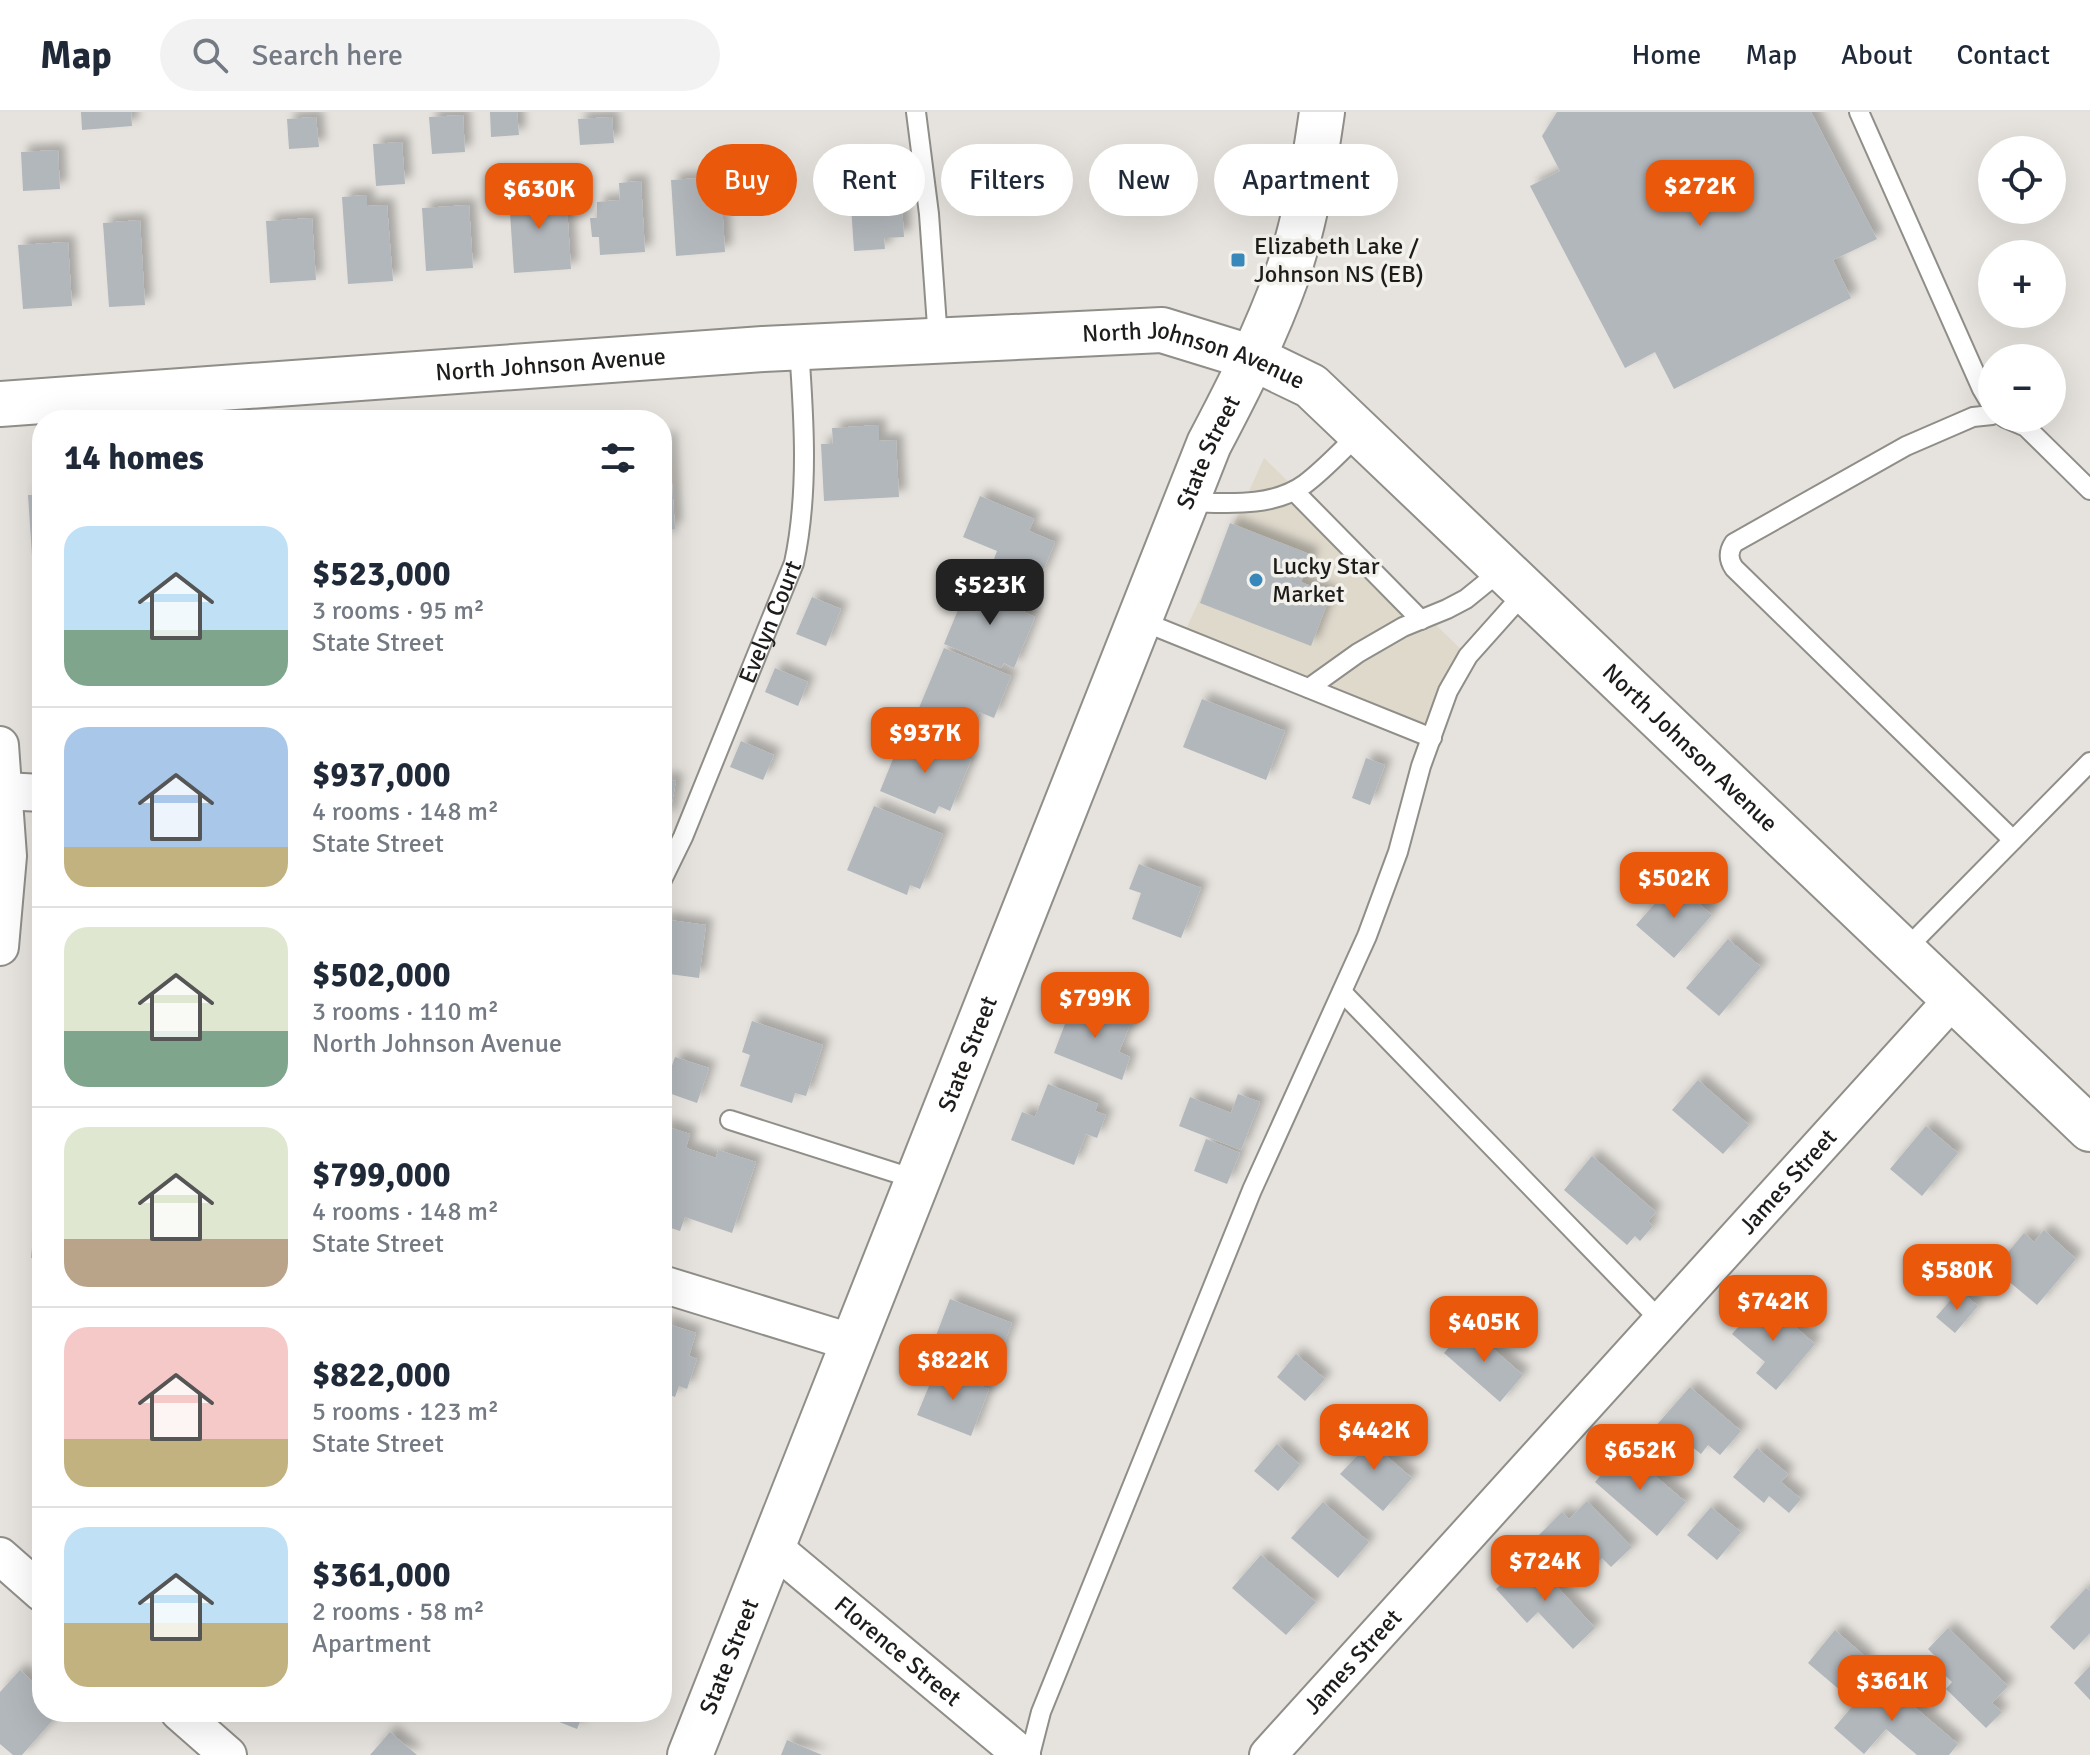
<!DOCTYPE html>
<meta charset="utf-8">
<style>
body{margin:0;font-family:Signika,sans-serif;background:#f2f2f3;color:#1f2937;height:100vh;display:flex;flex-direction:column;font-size:30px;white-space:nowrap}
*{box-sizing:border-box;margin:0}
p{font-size:26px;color:#747a83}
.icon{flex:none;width:44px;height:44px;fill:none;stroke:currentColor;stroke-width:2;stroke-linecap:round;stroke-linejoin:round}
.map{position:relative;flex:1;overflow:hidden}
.sheet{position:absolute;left:32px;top:298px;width:640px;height:1312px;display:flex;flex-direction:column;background:#fff;border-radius:32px;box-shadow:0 8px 32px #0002}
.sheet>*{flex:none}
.guide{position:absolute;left:696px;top:32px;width:760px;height:72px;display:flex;gap:16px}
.tools{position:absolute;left:1978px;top:24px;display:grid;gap:16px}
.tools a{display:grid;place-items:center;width:88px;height:88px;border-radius:50%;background:#fff;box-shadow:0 8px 32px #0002;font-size:40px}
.price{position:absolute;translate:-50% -68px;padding:0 18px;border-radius:16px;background:#ea580c;color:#fff;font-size:26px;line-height:52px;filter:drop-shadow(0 2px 4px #0008)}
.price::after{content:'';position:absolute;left:50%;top:48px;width:24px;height:18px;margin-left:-12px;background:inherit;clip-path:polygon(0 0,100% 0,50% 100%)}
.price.current{background:#222;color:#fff}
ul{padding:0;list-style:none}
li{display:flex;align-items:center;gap:24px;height:200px;padding:0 32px}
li+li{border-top:2px solid #e0e1e3}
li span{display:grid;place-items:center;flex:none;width:224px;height:160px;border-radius:24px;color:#555}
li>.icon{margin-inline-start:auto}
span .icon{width:96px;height:96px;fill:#fffc;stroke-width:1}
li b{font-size:34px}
h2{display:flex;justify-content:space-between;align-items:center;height:96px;padding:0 32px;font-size:34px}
.chip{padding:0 28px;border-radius:36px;background:#fff;box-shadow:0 8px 32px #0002;font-size:28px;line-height:72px}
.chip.current{background:#ea580c;color:#fff}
header{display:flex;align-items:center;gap:48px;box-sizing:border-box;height:112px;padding:0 40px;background:#fff;border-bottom:2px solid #e0e1e3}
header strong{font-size:38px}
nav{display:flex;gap:44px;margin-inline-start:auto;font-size:28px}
.search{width:560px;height:72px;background:#f2f2f3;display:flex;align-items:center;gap:20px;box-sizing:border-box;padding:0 28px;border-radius:44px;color:#747a83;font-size:30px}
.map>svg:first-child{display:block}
</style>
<header>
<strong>Map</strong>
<div class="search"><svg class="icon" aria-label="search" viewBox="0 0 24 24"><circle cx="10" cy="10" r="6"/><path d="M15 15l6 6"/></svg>Search here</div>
<nav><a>Home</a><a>Map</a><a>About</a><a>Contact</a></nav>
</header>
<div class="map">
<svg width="2090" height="1643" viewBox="0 0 2090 1643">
<defs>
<filter id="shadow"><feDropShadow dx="7" dy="-7" stdDeviation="4" flood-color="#0004"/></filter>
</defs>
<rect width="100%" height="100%" fill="#e6e3de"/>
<path fill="#dfd9cc" d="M1264,346l204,198 -36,82 -250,-100z"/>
<path fill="#b2b7bb" filter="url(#shadow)" d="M81,0h50l1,14 -50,4z
M490,0h27l2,23 -28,2z
M1557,0h254l66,127 -44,21 18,38 -177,91 -19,-37 -30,16 -95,-182 30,-15 -18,-35z
M463,3l2,37 -33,2 -3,-37z
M316,5l3,30 -30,2 -2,-30z
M612,5l2,26 -34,2 -2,-26z
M402,30l3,42 -29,2 -3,-42z
M58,38l2,39 -37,2 -2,-39z
M899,45l5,80 -20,1 1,11 -31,2 -6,-90z
M548,65l1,30 18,-1 4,63 -57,4 -5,-75 19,-2 -2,-17z
M700,66l1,8 20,-1 4,67 -49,4 -5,-76z
M641,69l4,71 -45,3 -1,-18h-7l-2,-19h7v-16l23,-2 -1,-17z
M367,83v11l20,-1 6,76 -45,3 -6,-87z
M469,93l4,63 -47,3 -4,-63z
M312,106l4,62 -46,3 -4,-62z
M140,108l5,85 -36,2 -6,-84z
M68,130l4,64 -49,3 -5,-64z
M879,313v16l17,-1 3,57 -75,4 -3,-57h12l-1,-16z
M669,326l6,91h-6v10h-7v-100z
M42,371v87l-9,1 -5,-76h7v-11z
M980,384l54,23 -5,12 26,11 -15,36 -46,-19 3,-8 -34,-14z
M1230,411l82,32 -11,27 30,12 -20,52 -111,-43z
M969,471l58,24 -3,5 11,5 -21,51 -10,-5 -3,5 -57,-24z
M812,485l29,12 -15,37 -30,-12z
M944,536l67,28 -17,42 -15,-6 -10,25 -53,-22z
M775,556l33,14 -10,24 -33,-14z
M1202,587l83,32 -19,49 -83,-33z
M904,620l67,28 -21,51 -11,-5 -4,8 -55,-23z
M741,629l33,14 -11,25 -33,-13z
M1366,646l19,7 -15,40 -18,-7z
M662,666l14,3 -7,37 -7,-1z
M874,694l69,28 -23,55 -10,-4 -3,10 -60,-25z
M1139,752l62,24 -20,50 -49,-19 9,-26 -12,-4z
M1674,770l38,33 -38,43 -38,-33z
M662,807l44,6 -7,53 -37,-5z
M1728,827l33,28 -42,49 -33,-28z
M1074,888l57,22 -12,30 11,5 -8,23 -68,-27z
M752,909l71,24 -17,51 -11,-3 -3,10 -52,-17 10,-31 -8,-3z
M675,945l34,11 -12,35 -34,-12z
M1698,968l51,45 -26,29 -51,-44z
M1048,972l50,20 -3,7 11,4 -9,23 -11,-4 -12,31 -63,-25 11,-28 13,5z
M1238,982l22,8 -19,48 -62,-24 11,-29 41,16z
M662,1013l28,9 -4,14 30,10 2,-8 38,12 -24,71 -47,-16 -5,14 -18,-6z
M1926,1014l32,27 -36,43 -32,-27z
M1206,1027l34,14 -13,31 -33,-13z
M1592,1044l64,56 -8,9 5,5 -13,15 -5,-5 -8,9 -63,-55z
M35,1100h7v47l-11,-1z
M2044,1118l32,29 -39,46 -43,-36 30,-36 10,9z
M1959,1178l19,16 -23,27 -19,-16z
M950,1187l62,24 -18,47 -62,-24z
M1763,1187l52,45 -39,46 -20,-17 9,-11 -33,-28z
M662,1210l34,11 -7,23 8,3 -10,30 -8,-3 -4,11 -13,-5z
M1467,1214l56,49 -23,27 -56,-49z
M1296,1242l29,25 -20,22 -28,-24z
M936,1257l53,20 -18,47 -54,-21z
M1690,1275l51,44 -21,24 -12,-10 -7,9 -15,-12 -7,8 -25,-22z
M1356,1318l56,48 -29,33 -43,-37 18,-19 -14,-12z
M1277,1332l23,21 -22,26 -24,-20z
M1757,1336l31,26 -7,8 20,17 -12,14 -20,-17 -5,7 -31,-26z
M1623,1337l63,53 -29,34 -62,-54z
M1587,1389l45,46 -21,20 -9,-9 -20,20 -43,-43 23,-23 7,7z
M1323,1390l46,40 -31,36 -47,-40z
M1711,1395l30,25 -24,28 -30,-25z
M1261,1443l55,47 -30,33 -54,-47z
M1530,1445l65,71 -22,21 -35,-37 -11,11 -31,-34z
M2086,1476l4,3v42l-16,17 -24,-23z
M1948,1516l60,58 -16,17 10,9 -16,16 -40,-39 6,-7 -16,-15 4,-6 -12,-12z
M1835,1518l33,29 -27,32 -33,-28z
M2090,1554v34l-16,-17z
M20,1558l22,20v22h18l-38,43h-9l-13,-11v-52z
M1878,1564l80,68 -9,11h-32l-31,-26 -22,25 -30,-26z
M534,1600h50l-7,17z
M390,1620l27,23h-47z
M787,1628l35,15h-41z"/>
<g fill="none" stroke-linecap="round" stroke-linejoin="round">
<g stroke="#908e88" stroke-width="22">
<g id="service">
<path d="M916,0l13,102 9,126"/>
<path d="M1859,0l123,277 10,17"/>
<path d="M1992,303l-19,2 -67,29 -172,97c-6,9 -6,16 0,25l279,272"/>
<path d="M2005,306l21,9 64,63"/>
<path d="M1294,379l127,129"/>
<path d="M1188,390c38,1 84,6 117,-18 20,-15 38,-35 56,-52"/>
<path d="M1139,508l293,118"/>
<path d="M1309,576l49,-35 45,-26 44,-18 19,-10 37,-30"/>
<path id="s1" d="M662,768l21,-43 111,-274c15,-70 10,-145 5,-215"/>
<path d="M1904,839l186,-189"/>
<path d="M1342,880l319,329"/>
<path d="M730,1008l188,60"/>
<path d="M1030,1643l11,-43 211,-522 115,-254 31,-84 23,-86 27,-75 20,-35 58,-65"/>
</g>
</g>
<g stroke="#908e88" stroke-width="40">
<g id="minor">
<path d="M0,633l8,111 -8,91"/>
<path d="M4,679l38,2"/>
<path d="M662,1172l192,59"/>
<path id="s2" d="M772,1434l250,209"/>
<path d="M0,1444l42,37"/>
<path d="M179,1600l49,43"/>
<path id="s3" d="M1268,1643l686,-757"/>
</g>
</g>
<g stroke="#908e88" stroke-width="48">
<g id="tertiary">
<path id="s4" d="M0,292l763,-55 399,-19 91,28 58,28 779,743"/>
</g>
</g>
<g stroke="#908e88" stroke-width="48">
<g id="secondary">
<path id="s5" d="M690,1643l519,-1311c29,-55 57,-110 78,-169 18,-52 27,-108 35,-163"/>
</g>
</g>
<use href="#service" stroke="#fff" stroke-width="18"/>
<use href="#minor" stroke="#fff" stroke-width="36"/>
<use href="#tertiary" stroke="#fff" stroke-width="44"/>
<use href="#secondary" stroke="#fff" stroke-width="44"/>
</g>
<g fill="#3988ba" stroke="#f3f1eb" stroke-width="3">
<rect x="1230" y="140" width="16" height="16" rx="4"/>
<circle cx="1256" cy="468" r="8"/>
</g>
<g text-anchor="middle" stroke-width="7" stroke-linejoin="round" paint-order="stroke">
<g font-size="24" fill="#1d1c1a" stroke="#f3f1eb" text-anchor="start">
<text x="1254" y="142">Elizabeth Lake /<tspan x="1254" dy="28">Johnson NS (EB)</tspan></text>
<text x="1272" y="462">Lucky Star<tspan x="1272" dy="28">Market</tspan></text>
</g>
<g font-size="24" fill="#1d1c1a" stroke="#f3f1eb">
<text dy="8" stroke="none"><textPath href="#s4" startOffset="1200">North Johnson Avenue</textPath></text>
<text dy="8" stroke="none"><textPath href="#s4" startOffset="552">North Johnson Avenue</textPath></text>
<text dy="8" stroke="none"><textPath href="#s5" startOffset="1402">State Street</textPath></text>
<text dy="8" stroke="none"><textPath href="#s1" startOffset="280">Evelyn Court</textPath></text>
<text dy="8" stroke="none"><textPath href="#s4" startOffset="1848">North Johnson Avenue</textPath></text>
<text dy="8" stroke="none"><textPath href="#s5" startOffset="754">State Street</textPath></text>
<text dy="8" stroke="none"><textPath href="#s3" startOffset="774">James Street</textPath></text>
<text dy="8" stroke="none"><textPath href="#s2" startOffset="164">Florence Street</textPath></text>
<text dy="8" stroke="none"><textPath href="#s5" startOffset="106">State Street</textPath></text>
<text dy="8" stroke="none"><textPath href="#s3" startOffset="126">James Street</textPath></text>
</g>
</g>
</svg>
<div class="tools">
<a><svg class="icon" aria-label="locate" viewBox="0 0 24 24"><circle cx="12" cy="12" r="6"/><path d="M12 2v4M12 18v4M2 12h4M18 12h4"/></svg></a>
<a>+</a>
<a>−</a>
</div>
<b class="price" style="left:1700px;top:116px">$272K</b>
<b class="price" style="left:539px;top:119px">$630K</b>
<b class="price current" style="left:990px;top:515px">$523K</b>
<b class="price" style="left:925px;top:663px">$937K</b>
<b class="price" style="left:1674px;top:808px">$502K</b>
<b class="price" style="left:1095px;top:928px">$799K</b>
<b class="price" style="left:1957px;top:1200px">$580K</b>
<b class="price" style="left:1773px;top:1231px">$742K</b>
<b class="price" style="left:1484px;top:1252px">$405K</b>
<b class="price" style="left:953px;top:1290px">$822K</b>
<b class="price" style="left:1374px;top:1360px">$442K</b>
<b class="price" style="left:1640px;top:1380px">$652K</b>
<b class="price" style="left:1545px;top:1491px">$724K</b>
<b class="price" style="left:1892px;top:1611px">$361K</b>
<div class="guide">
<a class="chip current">Buy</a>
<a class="chip">Rent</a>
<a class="chip">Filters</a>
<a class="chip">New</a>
<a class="chip">Apartment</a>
</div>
<section class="sheet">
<h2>14 homes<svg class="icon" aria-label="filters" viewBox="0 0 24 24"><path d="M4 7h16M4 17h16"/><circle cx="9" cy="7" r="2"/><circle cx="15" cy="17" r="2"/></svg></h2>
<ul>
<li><span style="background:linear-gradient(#bfe0f5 65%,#7fa58c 0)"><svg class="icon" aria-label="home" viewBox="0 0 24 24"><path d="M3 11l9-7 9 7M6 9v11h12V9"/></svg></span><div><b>$523,000</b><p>3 rooms · 95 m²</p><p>State Street</p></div></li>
<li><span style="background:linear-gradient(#a9c7e8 75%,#c2b280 0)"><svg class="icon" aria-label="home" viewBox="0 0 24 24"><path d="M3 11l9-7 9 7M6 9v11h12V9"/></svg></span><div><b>$937,000</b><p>4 rooms · 148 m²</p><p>State Street</p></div></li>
<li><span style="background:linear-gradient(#dfe7d0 65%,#7fa58c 0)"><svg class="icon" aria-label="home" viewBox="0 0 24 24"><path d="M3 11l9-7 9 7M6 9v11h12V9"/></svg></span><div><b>$502,000</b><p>3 rooms · 110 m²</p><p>North Johnson Avenue</p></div></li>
<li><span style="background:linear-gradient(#dfe7d0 70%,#b9a48a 0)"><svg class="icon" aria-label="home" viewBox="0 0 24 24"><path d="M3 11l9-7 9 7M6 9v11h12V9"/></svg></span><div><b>$799,000</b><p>4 rooms · 148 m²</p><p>State Street</p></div></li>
<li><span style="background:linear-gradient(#f6c9c9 70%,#c2b280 0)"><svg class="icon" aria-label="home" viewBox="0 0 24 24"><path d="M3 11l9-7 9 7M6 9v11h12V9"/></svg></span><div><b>$822,000</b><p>5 rooms · 123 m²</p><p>State Street</p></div></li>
<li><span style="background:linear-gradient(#bfe0f5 60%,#c2b280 0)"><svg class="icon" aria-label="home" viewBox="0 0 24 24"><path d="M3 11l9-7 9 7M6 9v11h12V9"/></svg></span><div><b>$361,000</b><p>2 rooms · 58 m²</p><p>Apartment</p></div></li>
</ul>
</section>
</div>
